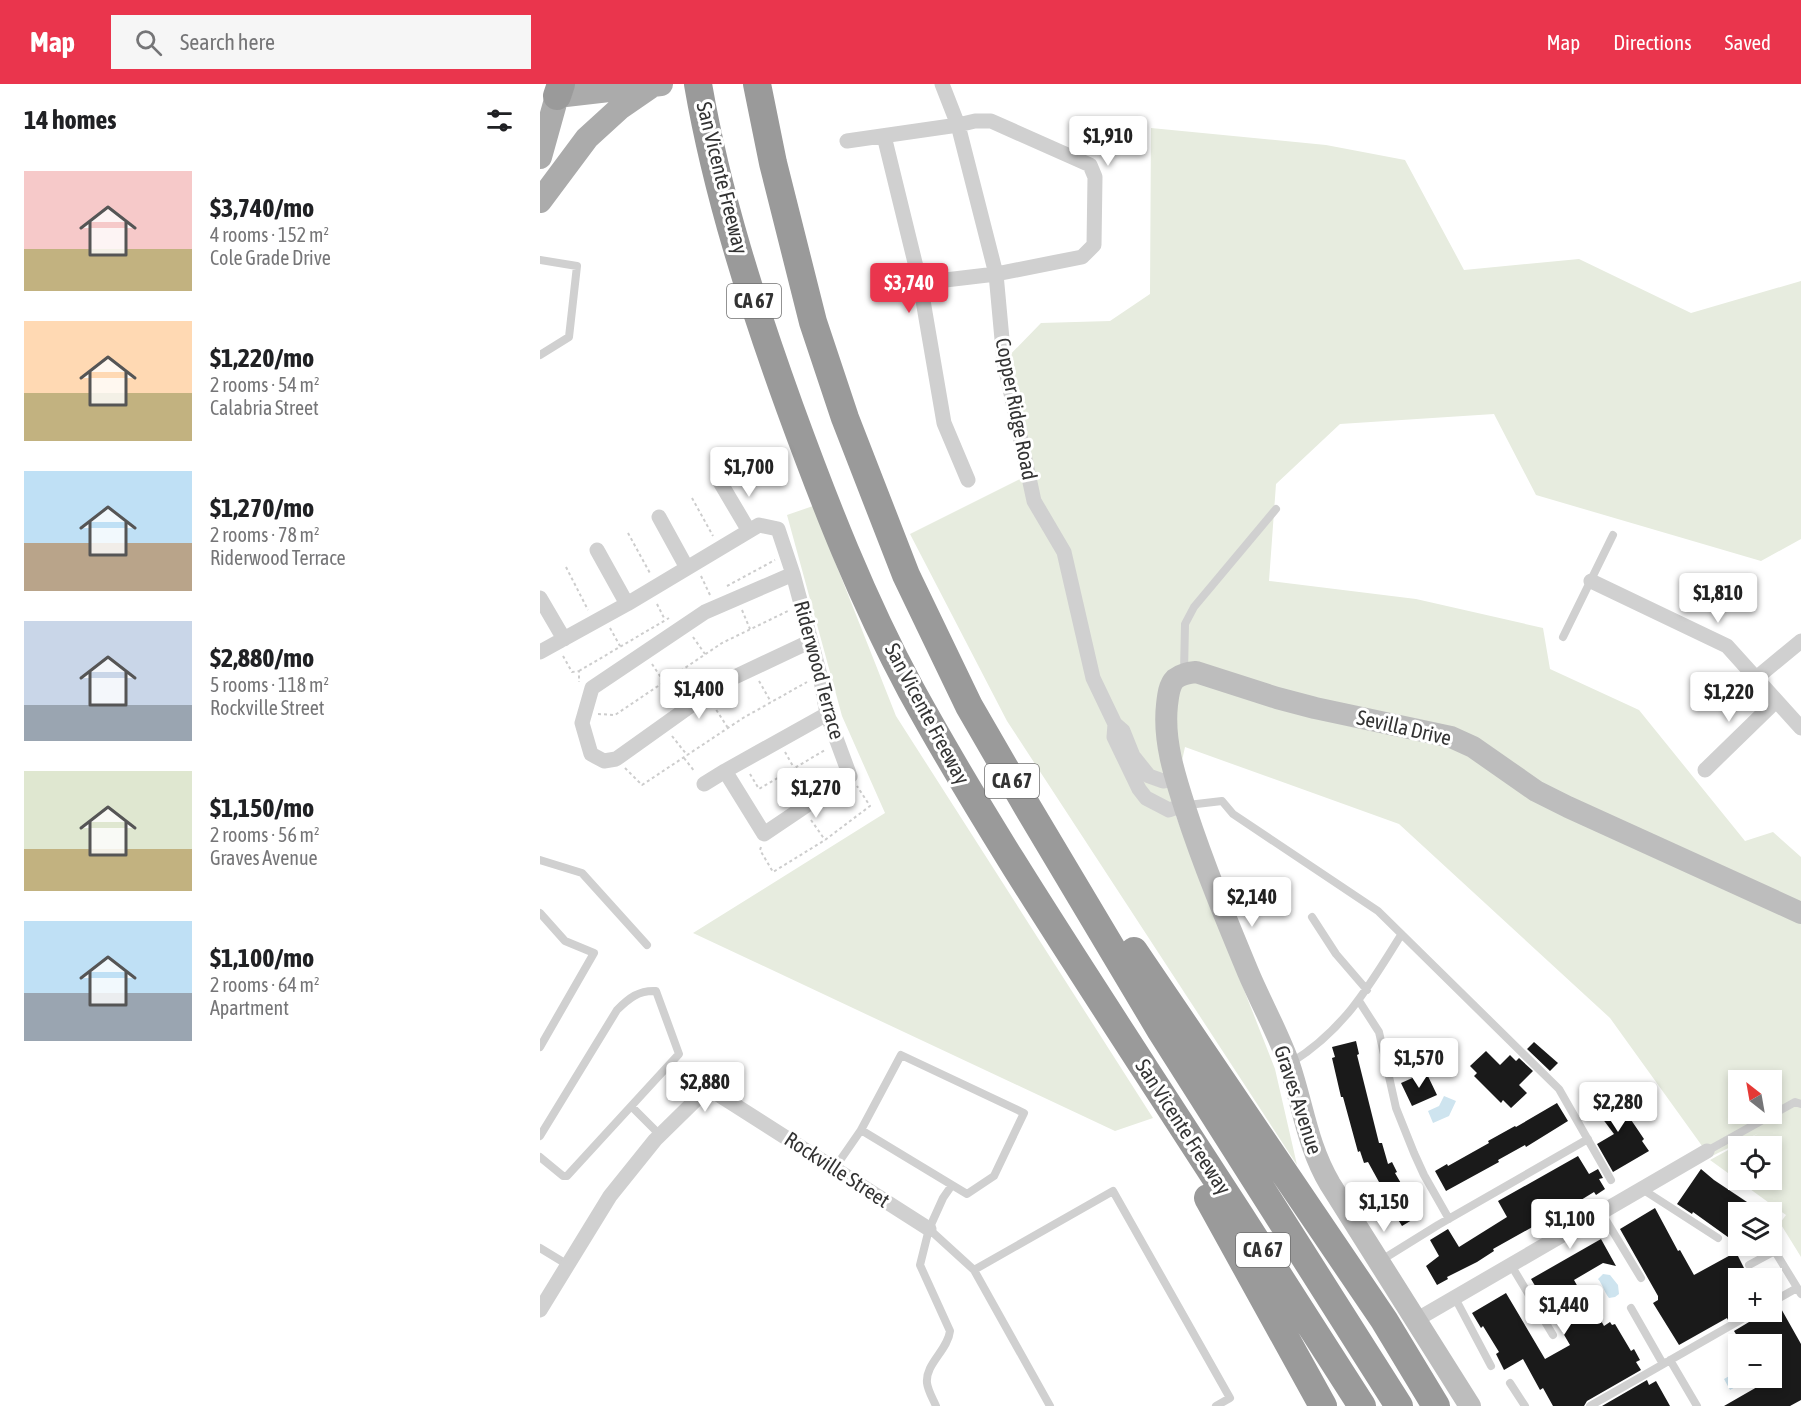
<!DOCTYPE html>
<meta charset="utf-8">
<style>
body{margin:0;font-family:"Asap Condensed",sans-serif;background:#f6f6f6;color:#202124;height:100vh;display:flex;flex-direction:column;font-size:22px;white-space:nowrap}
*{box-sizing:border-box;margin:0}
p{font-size:20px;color:#757577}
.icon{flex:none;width:33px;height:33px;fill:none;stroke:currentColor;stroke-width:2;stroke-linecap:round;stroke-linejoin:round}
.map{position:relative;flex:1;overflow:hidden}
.details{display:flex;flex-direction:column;background:#fff;width:540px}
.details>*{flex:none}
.needle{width:39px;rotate:329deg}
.fabs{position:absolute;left:1188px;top:986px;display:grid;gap:12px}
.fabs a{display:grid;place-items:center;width:54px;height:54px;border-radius:0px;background:#fff;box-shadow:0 3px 9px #0003;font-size:30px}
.price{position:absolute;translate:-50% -51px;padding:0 14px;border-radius:6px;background:#fff;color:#222;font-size:20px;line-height:39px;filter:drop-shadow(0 2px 3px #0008)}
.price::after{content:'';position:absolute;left:50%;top:36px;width:18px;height:14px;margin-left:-9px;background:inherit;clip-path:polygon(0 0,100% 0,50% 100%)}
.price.active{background:#ea354d;color:#fff}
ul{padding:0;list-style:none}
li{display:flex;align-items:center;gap:18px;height:150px;padding:0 24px}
li span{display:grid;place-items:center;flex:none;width:168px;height:120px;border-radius:0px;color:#555}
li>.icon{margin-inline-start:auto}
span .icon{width:72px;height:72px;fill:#fffc;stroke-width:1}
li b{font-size:26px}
h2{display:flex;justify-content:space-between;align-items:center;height:72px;padding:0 24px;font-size:26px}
header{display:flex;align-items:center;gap:36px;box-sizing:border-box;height:84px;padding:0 30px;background:#ea354d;color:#fff}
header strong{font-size:28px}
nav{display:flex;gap:33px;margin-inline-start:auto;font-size:21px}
.search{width:420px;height:54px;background:#f6f6f6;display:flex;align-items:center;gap:15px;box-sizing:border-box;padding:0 21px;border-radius:0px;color:#757577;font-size:22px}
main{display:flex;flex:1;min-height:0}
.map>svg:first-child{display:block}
</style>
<header>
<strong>Map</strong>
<div class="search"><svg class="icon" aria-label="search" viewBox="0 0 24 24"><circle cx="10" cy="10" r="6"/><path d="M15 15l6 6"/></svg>Search here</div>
<nav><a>Map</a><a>Directions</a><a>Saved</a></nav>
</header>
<main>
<section class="details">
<h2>14 homes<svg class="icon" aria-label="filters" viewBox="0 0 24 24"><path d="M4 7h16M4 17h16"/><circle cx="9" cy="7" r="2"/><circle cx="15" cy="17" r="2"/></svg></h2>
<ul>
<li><span style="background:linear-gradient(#f6c9c9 65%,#c2b280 0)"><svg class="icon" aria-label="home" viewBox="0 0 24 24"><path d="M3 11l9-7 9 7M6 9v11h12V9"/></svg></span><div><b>$3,740/mo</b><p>4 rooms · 152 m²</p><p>Cole Grade Drive</p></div></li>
<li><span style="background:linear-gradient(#ffd9b3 60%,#c2b280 0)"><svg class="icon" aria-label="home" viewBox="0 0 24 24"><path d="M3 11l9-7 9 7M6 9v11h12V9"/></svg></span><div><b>$1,220/mo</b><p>2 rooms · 54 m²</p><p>Calabria Street</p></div></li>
<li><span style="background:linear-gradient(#bfe0f5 60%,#b9a48a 0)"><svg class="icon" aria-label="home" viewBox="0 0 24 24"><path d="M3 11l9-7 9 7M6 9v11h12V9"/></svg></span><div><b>$1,270/mo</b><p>2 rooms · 78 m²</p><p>Riderwood Terrace</p></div></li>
<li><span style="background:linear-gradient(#c9d6e8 70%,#9aa5b1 0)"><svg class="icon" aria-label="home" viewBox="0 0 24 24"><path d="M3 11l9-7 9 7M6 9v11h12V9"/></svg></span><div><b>$2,880/mo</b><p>5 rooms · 118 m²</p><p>Rockville Street</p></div></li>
<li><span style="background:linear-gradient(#dfe7d0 65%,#c2b280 0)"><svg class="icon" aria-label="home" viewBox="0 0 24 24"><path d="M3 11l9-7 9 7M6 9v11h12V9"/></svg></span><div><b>$1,150/mo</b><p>2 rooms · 56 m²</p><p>Graves Avenue</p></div></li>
<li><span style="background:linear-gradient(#bfe0f5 60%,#9aa5b1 0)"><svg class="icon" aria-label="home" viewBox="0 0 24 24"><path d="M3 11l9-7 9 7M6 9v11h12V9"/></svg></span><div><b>$1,100/mo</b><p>2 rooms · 64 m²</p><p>Apartment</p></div></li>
</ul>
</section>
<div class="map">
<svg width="1261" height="1322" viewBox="0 0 1261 1322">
<rect width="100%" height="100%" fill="#fff"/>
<path fill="#e7ecdf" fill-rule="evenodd" d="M611,44l175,17 79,15 59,110 115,-11 112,54 110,-32v258l-40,22 -225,-66 -42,-81 -154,10 -64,60 -7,97 147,18 127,29 7,41 89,41 106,131 28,-9 28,25v400l-21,-34 6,-8 -76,-55 49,-27 -49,24 -100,-139 -211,-194 -214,-77 -13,59 103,263 22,96 -290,-444 -97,-187 118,-59 -24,-114 37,-38 69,-2 40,-27zM1198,996h34v33h-34zM1198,1062h34v33h-34z
M273,422l83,210 257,402 -38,13 -422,-198 192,-120 -43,-97 -55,-201z"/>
<path fill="#cee4ef" d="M904,1012l12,5 -7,15 -16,7 -5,-12 11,-5z
M1063,1190l7,1 8,10 1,9 -4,3 -6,1c-5,-6 -6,-13 -11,-19z
M1198,1287v6h11l1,2 -20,11 -6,-11z"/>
<path fill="#1a1a1a" d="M816,957l3,13 -2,1 22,88h3l6,21 4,-2 5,10 -2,1 18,31 2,-1 7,11 -20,12 -26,-42 3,-2 -11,-20 -4,1 -4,-12 -2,1 -15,-55h-2l-9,-39 3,-1 -3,-10z
M994,958l24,21 -8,8 -23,-22z
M946,967l14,14 10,-10 6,6 3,-3 14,13 -14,14 8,8 -16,15 -8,-8 -2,3 -27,-27 3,-3 -7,-7z
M886,988l11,23 -25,11 -11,-23z
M1068,1006l8,10 1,-1 27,40 -2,2 7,10 -36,21 -16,-28 17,-10 -24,-32z
M1017,1019l11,18 -42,26 -1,-2 -27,15 1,2 -53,29 -11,-20 12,-7 1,2 41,-23 -1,-2 27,-15 1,1z
M1038,1072l11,18 9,-5 5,9 -4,1 6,10 -9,6 -2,-3 -57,35 -1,-2 -43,24 1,2 -17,11 -30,15 1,2 -11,6 -11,-19 13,-10 -9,-16 18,-11 11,18 48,-30 -9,-16z
M1161,1085l13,11 48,32h-24v18l-6,10 -39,-28 -1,2 -15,-10z
M1115,1124l23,43 2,-1 14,25 42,-23 8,16 4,4 -2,1 2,5h-10v33h6l-16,9 -1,-2 -48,27 -26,-42 5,-3v-4l-38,-67z
M1061,1155l15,27 -13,-3 -29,17 13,23 3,-2 14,25 6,-4 2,3 3,-1 16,27 3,-2 6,11 -4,2 5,8 -54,31 -3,5h-31l-10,-18 -3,2 -17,-31 -19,11 -8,-16 3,-2 -16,-26 -2,2 -9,-15 34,-20 39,66 25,-14 -14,-24 2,-2 -15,-27 -3,2 -9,-15z
M1239,1221l22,39v56l-11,6h-66l40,-23 -4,-6h12v-33h-30l-8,-13 25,-15 3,-5h10z
M1107,1296l2,5 7,-4 14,25h-68z"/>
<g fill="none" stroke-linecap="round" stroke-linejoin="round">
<path stroke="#cdcdcd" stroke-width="2" stroke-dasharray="3 3" stroke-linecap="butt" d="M152,414l21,38
M88,449l23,42
M26,483l22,43
M161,492l9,19
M187,502l48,-26
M117,520l8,16
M202,526l8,19
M70,544l10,18
M153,553l12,17
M23,572l9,16 7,-1v11
M112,580l12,18
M39,587l90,-53
M219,597l12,21
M173,621l15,23
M58,630l17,1 107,-72 66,-32
M132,652l15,19
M245,668l9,16
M144,674l11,14
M85,684l17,17 101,-67 64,-36
M210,690l9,15 66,-39
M271,736l14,20
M221,763l-1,3 13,22 52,-32 45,-34 -13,-20"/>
<path stroke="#d0d0d0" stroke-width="8" d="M0,176l37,6 -8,71 -29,18
M1023,553l50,-102
M644,588l1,-48 9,-17 82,-98
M648,721l34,-4 11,13 145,97 181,178 52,91
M0,776l42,13 65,72
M0,829l25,28 29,12 -54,94
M772,833l24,37 31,36
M819,917l20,31 17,76 18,45 10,22 25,44
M752,978c52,-32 78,-77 109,-127
M92,1023l28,28
M321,1046l40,-75 123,58 -30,63 -27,18 -15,-9
M0,1052l77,-126c12,-12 22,-20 39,-19l23,63 -112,122h-4l-23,-19
M1167,1067l88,-49 6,2
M294,1085l27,-39 91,55 -9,13 -14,31 -9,36 30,66c-2,19 -25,33 -23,52 1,8 6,16 9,23
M1102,1105l76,49
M1061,1128l40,66
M389,1145l45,41 76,136
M0,1164l28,17
M840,1177l58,-36 150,-86
M971,1181l42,70
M1209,1181l24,-13 3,1 25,41
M434,1186l139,-79 117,207 -14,8
M915,1214l36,68
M1232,1218l25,-14
M1091,1224l32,56
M1130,1276l27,46
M970,1299l15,23
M1050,1322l166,-95"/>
<path stroke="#d0d0d0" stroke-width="15" d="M402,0l16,41 38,149 8,87 30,140 30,51 29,126 22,46 8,7 10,25 16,20 14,5 13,-2
M344,52l36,147 24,140 24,57
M307,57l111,-16 17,-4h16l99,44 5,12 -1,68 -12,12 -86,17 -76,9
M180,398l29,49
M119,433l28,51
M57,466l30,54
M253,490l-88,38 -113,76 -10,35 9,31 13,7 12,-2 108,-77 87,-41
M1051,497l136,65 74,82
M0,514l24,41
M0,568l87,-48 132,-79 19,4 15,45 27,101 7,39 23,62 -86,58 -39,-63 102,-57
M1215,595l46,-38
M575,640l-1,13 25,52 7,9 23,12 15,-5
M1165,686l71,-69
M164,700l21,-13
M0,1226l70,-114 45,-56 53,-52 221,141
M876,1236l291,-169"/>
<path stroke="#bdbdbd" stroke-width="22" d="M930,1322l-140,-222c-23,-39 -27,-79 -41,-120 -11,-31 -28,-61 -41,-92 -22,-53 -44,-106 -62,-161 -11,-34 -23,-70 -19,-106 1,-9 2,-20 8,-26 6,-5 13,-6 21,-7l81,26 38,10 136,29 22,10 63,44 32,16 233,106"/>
<path stroke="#ababab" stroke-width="24" d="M0,73l17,-61 104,-12
M0,117l47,-63 34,-31 29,-20"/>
<path stroke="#9a9a9a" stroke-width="28" d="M158,0c19,110 54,219 92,324 35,96 72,191 121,282 71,129 152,252 232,376 74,113 146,226 219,340
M217,0l16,79 40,159 32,96 61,157 63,131 59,102 133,223 238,375
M17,12l4,-12
M594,867l250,369 52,86
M668,1114l115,208"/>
</g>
<g text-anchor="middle" stroke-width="6" stroke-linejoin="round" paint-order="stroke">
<g fill="#fff" stroke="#707070" stroke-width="1.5">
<rect x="187" y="200" width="54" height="34" rx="4.5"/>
<rect x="445" y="680" width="54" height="34" rx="4.5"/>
<rect x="696" y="1149" width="54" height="34" rx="4.5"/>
</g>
<g font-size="20" font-weight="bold" fill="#333">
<text x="214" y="224">CA 67</text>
<text x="472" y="704">CA 67</text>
<text x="723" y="1173">CA 67</text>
</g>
<g font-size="21" fill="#333" stroke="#fff">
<text transform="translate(182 94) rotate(76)" y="7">San Vicente Freeway</text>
<text transform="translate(476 325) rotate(79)" y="7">Copper Ridge Road</text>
<text transform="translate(279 586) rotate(75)" y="7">Riderwood Terrace</text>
<text transform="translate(387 630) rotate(62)" y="7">San Vicente Freeway</text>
<text transform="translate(864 644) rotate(13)" y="7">Sevilla Drive</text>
<text transform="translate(758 1016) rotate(72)" y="7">Graves Avenue</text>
<text transform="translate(643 1043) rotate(57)" y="7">San Vicente Freeway</text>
<text transform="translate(297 1086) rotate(33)" y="7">Rockville Street</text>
</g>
</g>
</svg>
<div class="fabs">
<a><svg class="needle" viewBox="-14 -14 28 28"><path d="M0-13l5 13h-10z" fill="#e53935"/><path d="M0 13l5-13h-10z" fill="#757577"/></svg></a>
<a><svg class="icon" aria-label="locate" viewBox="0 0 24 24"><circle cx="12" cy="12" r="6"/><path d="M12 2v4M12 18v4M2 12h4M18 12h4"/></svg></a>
<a><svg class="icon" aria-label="layers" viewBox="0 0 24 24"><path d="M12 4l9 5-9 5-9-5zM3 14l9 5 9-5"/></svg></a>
<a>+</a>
<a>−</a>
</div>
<b class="price" style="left:568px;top:83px">$1,910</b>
<b class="price active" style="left:369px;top:230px">$3,740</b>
<b class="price" style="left:209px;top:414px">$1,700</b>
<b class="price" style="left:1178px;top:540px">$1,810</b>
<b class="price" style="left:159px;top:636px">$1,400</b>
<b class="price" style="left:1189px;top:639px">$1,220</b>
<b class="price" style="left:276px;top:735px">$1,270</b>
<b class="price" style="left:712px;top:844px">$2,140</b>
<b class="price" style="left:879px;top:1005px">$1,570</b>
<b class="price" style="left:165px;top:1029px">$2,880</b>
<b class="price" style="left:1078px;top:1049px">$2,280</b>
<b class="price" style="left:844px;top:1149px">$1,150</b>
<b class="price" style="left:1030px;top:1166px">$1,100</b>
<b class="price" style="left:1024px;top:1252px">$1,440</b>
</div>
</main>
